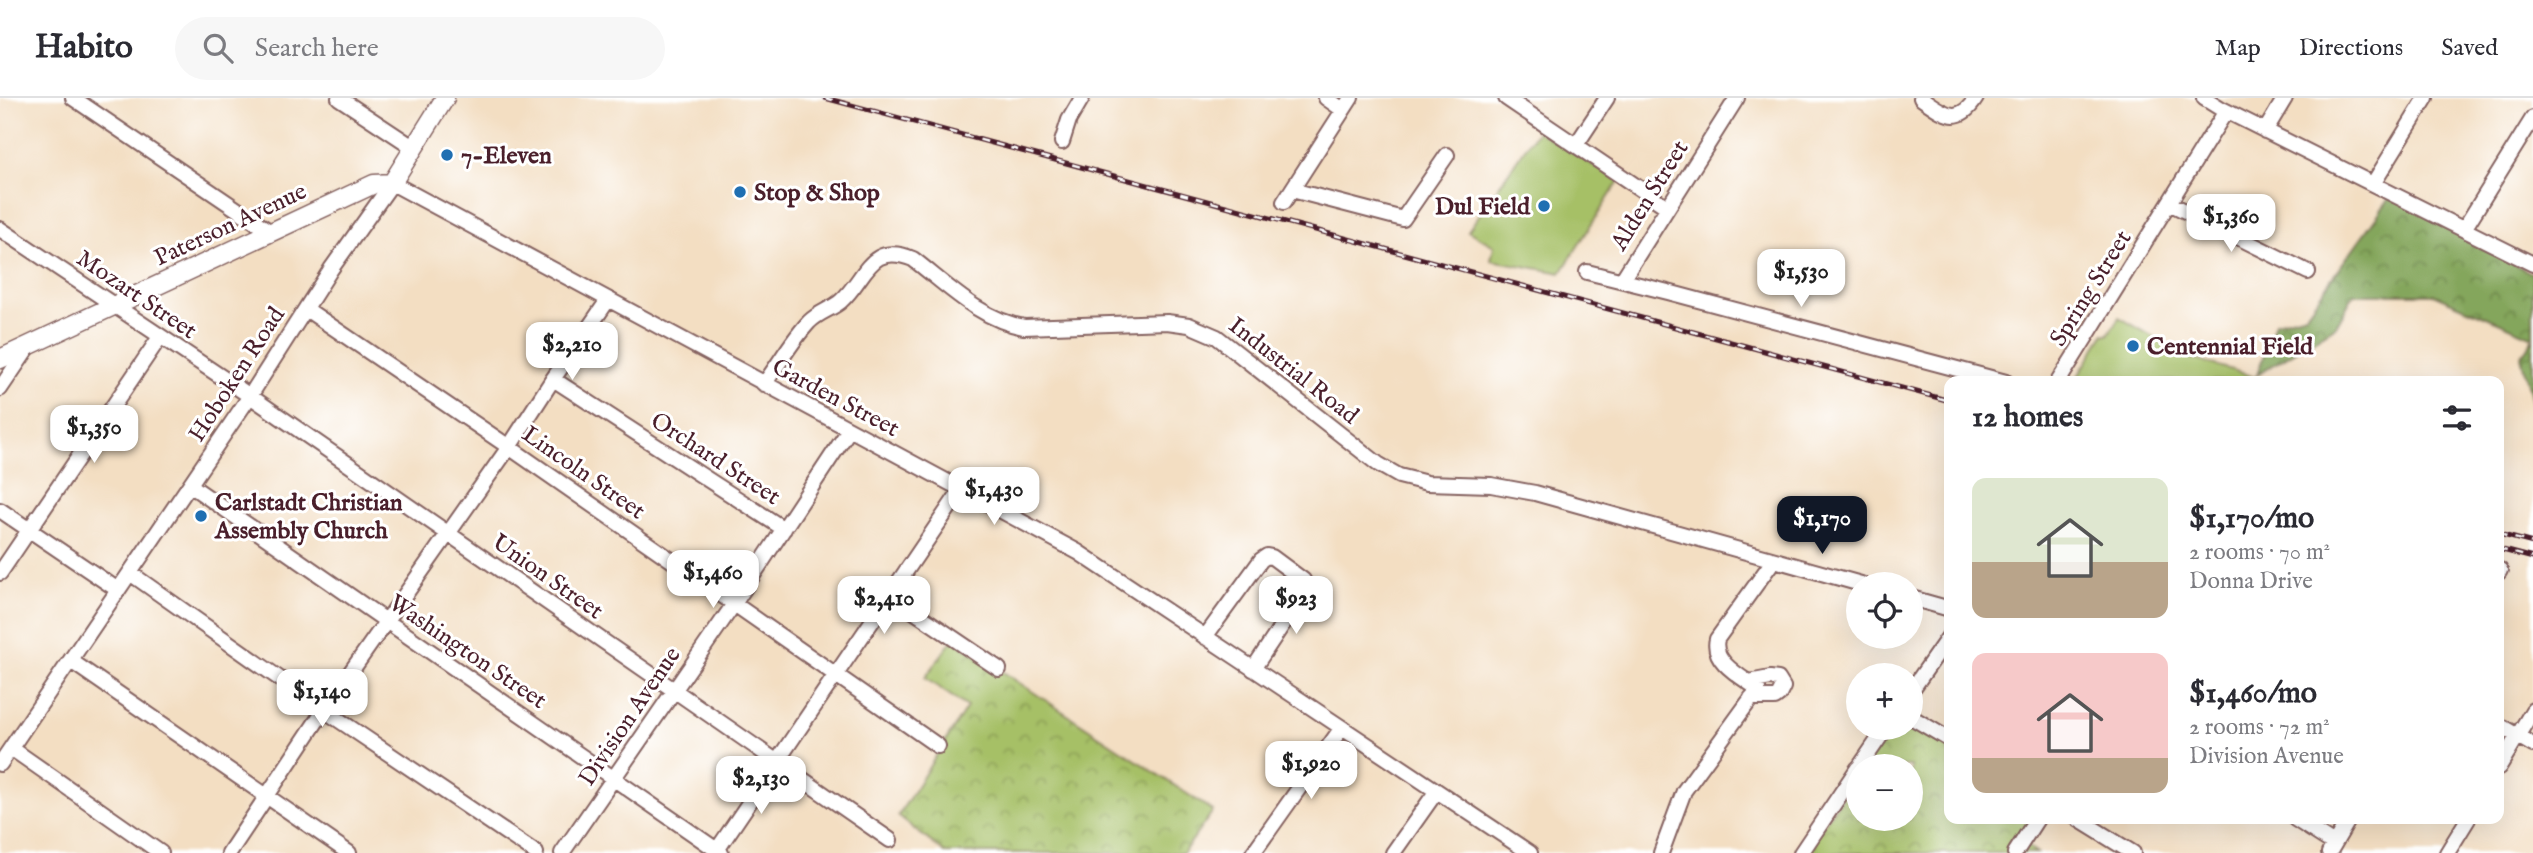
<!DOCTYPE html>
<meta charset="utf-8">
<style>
body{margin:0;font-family:"IM FELL English",serif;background:#f7f7f7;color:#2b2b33;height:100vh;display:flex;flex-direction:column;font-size:26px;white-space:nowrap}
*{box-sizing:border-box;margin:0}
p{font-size:23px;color:#7c7c81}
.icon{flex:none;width:38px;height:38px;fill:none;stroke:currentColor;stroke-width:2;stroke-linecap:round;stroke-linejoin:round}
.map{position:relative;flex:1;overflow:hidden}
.drawer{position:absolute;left:1944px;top:278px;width:560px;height:448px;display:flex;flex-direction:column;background:#fff;border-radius:14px;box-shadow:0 7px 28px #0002}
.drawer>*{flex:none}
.buttons{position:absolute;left:1846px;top:474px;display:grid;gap:14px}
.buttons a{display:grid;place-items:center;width:77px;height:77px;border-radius:50%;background:#fff;box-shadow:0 7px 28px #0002;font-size:35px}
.price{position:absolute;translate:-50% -60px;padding:0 16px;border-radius:14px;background:#fff;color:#222;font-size:23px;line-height:46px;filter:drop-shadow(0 2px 4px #0008)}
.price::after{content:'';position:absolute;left:50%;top:42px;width:21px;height:16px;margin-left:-10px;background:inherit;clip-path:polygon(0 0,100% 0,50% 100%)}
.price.current{background:#111827;color:#fff}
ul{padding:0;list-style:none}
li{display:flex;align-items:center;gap:21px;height:175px;padding:0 28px}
li span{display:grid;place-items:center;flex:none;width:196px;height:140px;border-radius:14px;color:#555}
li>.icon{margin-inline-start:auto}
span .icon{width:84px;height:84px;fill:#fffc;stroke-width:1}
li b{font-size:30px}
h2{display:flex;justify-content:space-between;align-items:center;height:84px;padding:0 28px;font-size:30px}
header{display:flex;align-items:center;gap:42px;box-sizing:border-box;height:98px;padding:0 35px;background:#fff;border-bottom:2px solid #e1e1e2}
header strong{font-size:33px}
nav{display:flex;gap:38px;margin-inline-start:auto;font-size:24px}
.search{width:490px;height:63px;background:#f7f7f7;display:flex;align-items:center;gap:18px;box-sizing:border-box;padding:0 24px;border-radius:38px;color:#7c7c81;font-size:26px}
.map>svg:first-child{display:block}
</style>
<header>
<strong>Habito</strong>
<div class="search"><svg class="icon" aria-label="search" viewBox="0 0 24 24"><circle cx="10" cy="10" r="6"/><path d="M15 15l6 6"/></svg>Search here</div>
<nav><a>Map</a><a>Directions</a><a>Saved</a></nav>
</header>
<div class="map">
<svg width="2533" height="755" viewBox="0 0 2533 755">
<defs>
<pattern id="forest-crowns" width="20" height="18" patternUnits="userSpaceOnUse" patternTransform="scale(1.75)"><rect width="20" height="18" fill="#84a65b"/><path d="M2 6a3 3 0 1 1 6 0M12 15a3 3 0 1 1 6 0" fill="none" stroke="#6e874b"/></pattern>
<pattern id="park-crowns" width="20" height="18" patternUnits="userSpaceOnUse" patternTransform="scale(1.75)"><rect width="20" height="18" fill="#a6c066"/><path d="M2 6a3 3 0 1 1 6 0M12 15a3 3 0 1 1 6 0" fill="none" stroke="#899b54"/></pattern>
</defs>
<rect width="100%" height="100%" fill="#fff"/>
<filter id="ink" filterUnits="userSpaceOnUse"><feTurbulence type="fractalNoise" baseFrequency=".0143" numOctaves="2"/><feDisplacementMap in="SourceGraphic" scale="14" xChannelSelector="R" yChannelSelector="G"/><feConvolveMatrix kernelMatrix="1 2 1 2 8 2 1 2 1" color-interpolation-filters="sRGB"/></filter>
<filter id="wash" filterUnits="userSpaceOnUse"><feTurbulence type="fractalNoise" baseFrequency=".00686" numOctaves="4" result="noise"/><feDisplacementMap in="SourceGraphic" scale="28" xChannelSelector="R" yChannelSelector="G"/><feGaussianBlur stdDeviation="1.57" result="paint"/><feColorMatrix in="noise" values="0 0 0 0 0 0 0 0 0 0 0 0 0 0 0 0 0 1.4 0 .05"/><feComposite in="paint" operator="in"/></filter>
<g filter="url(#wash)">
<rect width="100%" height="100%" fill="#f3dec2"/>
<path fill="#a6c066" stroke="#787048" stroke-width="2" d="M1537,33l82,50 -58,92 -70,-13 3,-14 -26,-15z
M2119,219l71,41 66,19 -1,4h-180l29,-47 4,1z"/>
<path fill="url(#forest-crowns)" stroke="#676243" stroke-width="2" d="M2392,97l141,79v63l-100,-43h-79l-18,32 -79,49 18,-53 31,-8z
M2533,240v66l-12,-47z"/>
<path fill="url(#park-crowns)" stroke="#787048" stroke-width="2" d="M953,541l260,172 -30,42h-238l-47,-37 69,-109 -42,-29z
M1911,615l38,25 1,81h89l-17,23 15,11h-233l54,-79v45h53v-53h-47l26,-38h21z"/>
</g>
<g filter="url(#ink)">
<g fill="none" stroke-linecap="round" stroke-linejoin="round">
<g stroke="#856260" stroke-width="18">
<path id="minor" d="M73,0l196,133
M339,0l74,49
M1326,0l17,12
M1506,0l161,109
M1921,0c22,15 37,29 55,0
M2204,0l16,10 313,156
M2265,33l20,-33
M1062,44l7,-22 13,-22
M1576,47l31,-47
M2373,86l53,-86
M1292,92l111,29 44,-64
M1284,104l67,-104
M2169,105l139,69
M0,131l250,167 640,444
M2464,131l69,-111
M1587,174l81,20 338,90
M1622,182l115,-182
M306,211l203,138 429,299
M553,281l231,150
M2058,284l168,-271
M764,286c15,-20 28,-44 45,-62 10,-10 23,-13 32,-21 25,-22 28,-60 72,-42 34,26 68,61 111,68l143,-5 22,3 28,12 161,127 21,12 28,7 64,2 44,8 326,91
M0,291l30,-44
M190,387l531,368
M0,412l118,80
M2499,474l1,-2
M0,475l160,-236
M130,475l194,137 212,143
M891,498l108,73
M1911,500l39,11
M1205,539l56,-77 6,-4 5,1 31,23 3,6 -3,8 -50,75
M71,563l278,192
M1749,584l21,-4 8,1 5,8 -4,8 -4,3h-24
M1911,593l39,-56
M1911,619l39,23
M2499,627l34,20
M11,650l150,105
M0,666l250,-368 81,-127 61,-86 686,369 452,301
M1860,668l26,-38
M2499,669l34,-57
M2078,721l55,34
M2295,721l39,25
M229,755l95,-143 185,-263 44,-68 55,-79
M562,755l172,-249 115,-174
M715,755l246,-363
M1253,755l88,-124
M1393,755l43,-61
M1661,755l23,-62 74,-102c-16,-12 -47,-27 -41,-50l56,-78
M1801,755l57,-85
M2015,755l22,-34
M2329,755l20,-34
M2447,755l21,-34"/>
</g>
<g stroke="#856260" stroke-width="21">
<path id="major" d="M0,261l374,-175 18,-1 53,-85"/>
</g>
<use href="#minor" stroke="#fff" stroke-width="14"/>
<use href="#major" stroke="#fff" stroke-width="18"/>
<g stroke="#4a1f2b" stroke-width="5">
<path id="rail" d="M825,0l1125,303
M2499,436l34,9
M2499,451l34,9"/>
</g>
<use href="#rail" stroke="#fff" stroke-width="2.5" stroke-dasharray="8" stroke-linecap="butt"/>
</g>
</g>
<g fill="#1f6fb2" stroke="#fff" stroke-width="2.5">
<circle cx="447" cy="57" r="7"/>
<circle cx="740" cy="94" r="7"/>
<circle cx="1544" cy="108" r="7"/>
<circle cx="2133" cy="248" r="7"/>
<circle cx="201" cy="418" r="7"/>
</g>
<g text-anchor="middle" stroke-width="6" stroke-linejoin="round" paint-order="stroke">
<g font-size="24" font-weight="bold" fill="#4a1f2b" stroke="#fff" text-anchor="start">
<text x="461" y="65">7-Eleven</text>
<text x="754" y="102">Stop &amp; Shop</text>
<text x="1530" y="116" text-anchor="end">Dul Field</text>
<text x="2147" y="256">Centennial Field</text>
<text x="215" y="412">Carlstadt Christian<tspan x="215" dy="28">Assembly Church</tspan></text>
</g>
<g font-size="24" fill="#4a1f2b" stroke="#fff">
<text transform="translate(1649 97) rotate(-58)" y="8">Alden Street</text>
<text transform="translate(230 126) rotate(-25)" y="8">Paterson Avenue</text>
<text transform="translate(2090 190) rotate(-58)" y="8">Spring Street</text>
<text transform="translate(137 196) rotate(34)" y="8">Mozart Street</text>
<text transform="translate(1294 272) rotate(38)" y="8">Industrial Road</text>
<text transform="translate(236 276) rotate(-57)" y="8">Hoboken Road</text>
<text transform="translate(836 299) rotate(28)" y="8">Garden Street</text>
<text transform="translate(716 360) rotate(33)" y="8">Orchard Street</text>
<text transform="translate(584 374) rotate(35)" y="8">Lincoln Street</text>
<text transform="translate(548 478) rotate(35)" y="8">Union Street</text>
<text transform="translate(468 553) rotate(34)" y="8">Washington Street</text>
<text transform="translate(629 618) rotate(-56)" y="8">Division Avenue</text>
</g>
</g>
</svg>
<div class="buttons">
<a><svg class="icon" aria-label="locate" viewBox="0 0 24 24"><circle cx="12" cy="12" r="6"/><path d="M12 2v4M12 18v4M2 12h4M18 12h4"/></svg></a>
<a>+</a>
<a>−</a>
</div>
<b class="price" style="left:2231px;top:156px">$1,360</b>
<b class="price" style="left:1801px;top:211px">$1,530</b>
<b class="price" style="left:572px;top:284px">$2,210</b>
<b class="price" style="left:94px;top:367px">$1,350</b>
<b class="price" style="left:994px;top:429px">$1,430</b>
<b class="price current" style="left:1822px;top:458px">$1,170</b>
<b class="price" style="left:713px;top:512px">$1,460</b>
<b class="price" style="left:884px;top:538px">$2,410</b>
<b class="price" style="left:1296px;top:538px">$923</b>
<b class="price" style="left:322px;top:631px">$1,140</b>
<b class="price" style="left:1311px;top:703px">$1,920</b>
<b class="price" style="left:761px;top:718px">$2,130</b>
<section class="drawer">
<h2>12 homes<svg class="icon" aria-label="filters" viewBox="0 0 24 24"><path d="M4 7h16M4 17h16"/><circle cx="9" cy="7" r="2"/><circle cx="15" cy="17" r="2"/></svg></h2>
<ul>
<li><span style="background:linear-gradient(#dfe7d0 60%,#b9a48a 0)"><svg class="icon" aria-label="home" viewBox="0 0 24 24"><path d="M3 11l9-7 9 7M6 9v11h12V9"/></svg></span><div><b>$1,170/mo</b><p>2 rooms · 70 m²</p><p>Donna Drive</p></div></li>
<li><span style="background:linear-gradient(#f6c9c9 75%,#b9a48a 0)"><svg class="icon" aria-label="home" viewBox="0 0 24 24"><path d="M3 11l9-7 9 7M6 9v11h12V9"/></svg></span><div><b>$1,460/mo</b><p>2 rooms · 72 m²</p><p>Division Avenue</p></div></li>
</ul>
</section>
</div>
